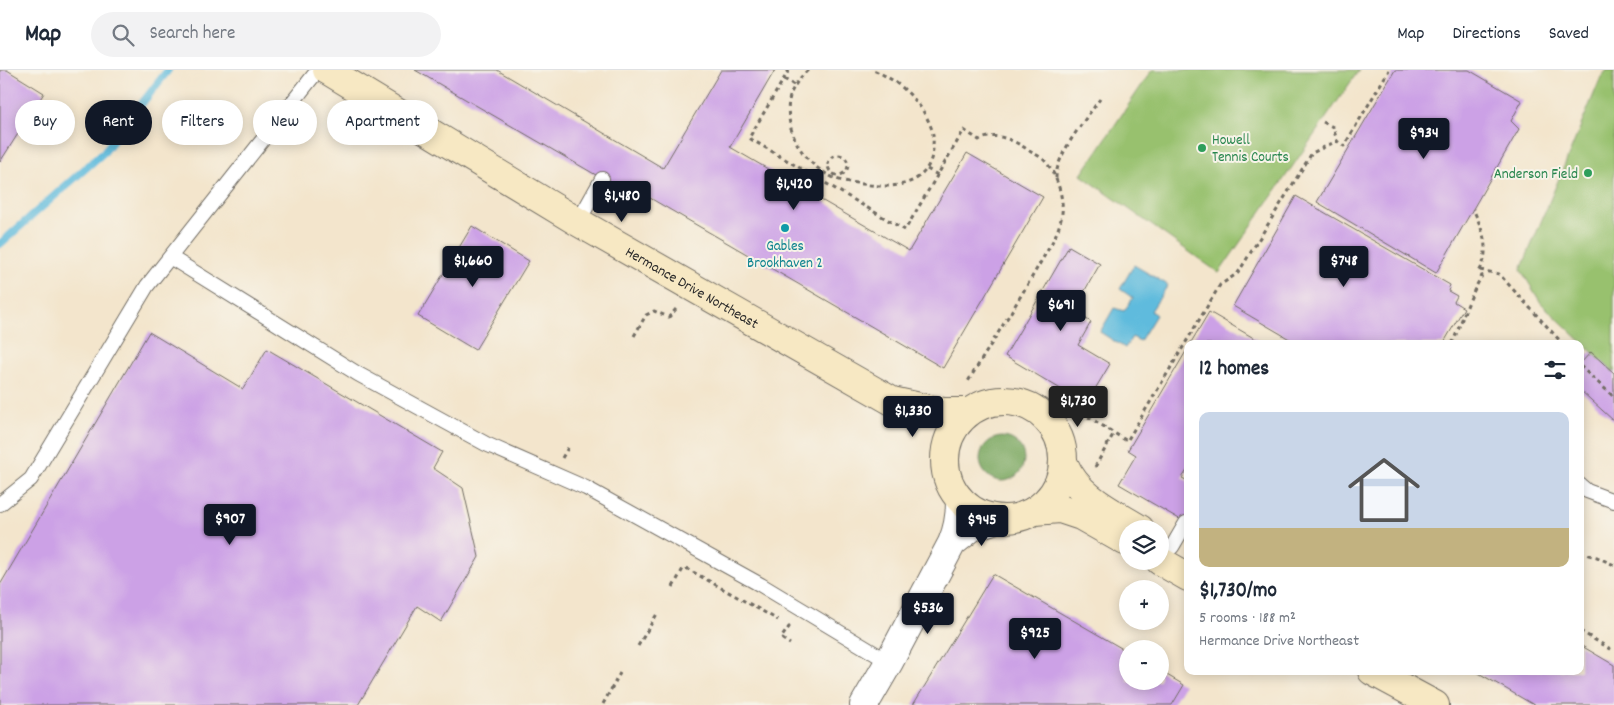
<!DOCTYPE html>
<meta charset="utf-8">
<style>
body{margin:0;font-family:Dekko,sans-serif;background:#f2f2f3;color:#1f2937;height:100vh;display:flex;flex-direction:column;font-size:19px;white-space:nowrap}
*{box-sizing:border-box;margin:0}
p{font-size:16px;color:#747a83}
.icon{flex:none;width:28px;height:28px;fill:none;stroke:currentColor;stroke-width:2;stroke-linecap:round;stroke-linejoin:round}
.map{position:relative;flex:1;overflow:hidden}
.drawer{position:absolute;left:1184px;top:270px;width:400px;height:335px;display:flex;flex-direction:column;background:#fff;border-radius:10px;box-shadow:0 2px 12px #0003}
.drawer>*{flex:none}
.top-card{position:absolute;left:15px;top:30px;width:475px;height:45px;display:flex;gap:10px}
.buttons{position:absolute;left:1119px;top:450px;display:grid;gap:10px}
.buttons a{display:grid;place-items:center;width:50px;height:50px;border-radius:50%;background:#fff;box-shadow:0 2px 12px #0003;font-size:25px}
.price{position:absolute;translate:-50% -42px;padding:0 11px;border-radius:5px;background:#111827;color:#fff;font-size:16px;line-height:32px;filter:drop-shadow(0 1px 2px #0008)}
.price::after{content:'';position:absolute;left:50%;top:30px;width:15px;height:11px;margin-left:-8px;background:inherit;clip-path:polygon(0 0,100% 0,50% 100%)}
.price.selected{background:#222;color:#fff}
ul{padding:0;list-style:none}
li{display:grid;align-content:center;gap:10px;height:265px;padding:0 15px}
li span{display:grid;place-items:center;height:155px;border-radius:10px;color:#555}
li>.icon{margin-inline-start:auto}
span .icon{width:90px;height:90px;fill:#fffc;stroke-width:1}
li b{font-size:21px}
h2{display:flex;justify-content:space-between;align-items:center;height:60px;padding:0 15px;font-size:21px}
.tag{padding:0 18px;border-radius:22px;background:#fff;box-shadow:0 2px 12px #0003;font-size:18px;line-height:45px}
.tag.selected{background:#111827;color:#fff}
header{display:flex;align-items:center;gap:30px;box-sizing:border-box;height:70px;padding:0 25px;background:#fff;border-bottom:1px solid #e0e1e3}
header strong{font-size:24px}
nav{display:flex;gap:28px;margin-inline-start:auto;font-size:18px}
.search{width:350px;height:45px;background:#f2f2f3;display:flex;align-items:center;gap:12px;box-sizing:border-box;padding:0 18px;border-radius:28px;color:#747a83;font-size:19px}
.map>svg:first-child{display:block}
</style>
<header>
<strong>Map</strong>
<div class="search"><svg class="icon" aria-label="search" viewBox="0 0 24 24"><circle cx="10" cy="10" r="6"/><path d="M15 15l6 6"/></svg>Search here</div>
<nav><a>Map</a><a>Directions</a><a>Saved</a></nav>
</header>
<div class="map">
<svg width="1614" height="635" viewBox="0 0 1614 635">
<rect width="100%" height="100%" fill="#f7f3e8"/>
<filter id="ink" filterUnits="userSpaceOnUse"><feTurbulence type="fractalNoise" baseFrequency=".02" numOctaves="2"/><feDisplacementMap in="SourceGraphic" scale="10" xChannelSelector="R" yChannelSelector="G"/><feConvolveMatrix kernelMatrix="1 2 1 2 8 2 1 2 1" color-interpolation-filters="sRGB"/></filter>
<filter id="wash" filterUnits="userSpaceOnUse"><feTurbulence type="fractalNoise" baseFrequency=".0096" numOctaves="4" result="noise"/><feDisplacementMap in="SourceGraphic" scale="20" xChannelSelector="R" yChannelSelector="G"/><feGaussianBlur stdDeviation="1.12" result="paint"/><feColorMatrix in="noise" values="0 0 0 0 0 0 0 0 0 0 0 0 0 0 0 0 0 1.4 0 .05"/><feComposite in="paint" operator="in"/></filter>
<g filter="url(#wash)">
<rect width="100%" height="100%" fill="#f3e5cc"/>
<path fill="#98c16e" stroke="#62764c" d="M1152,0h207l-140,203 -138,-98z
M1607,0h7v303l-73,-70 -20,-33 80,-193z"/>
<path fill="#7aa761" stroke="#526946" d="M980 389a22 22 0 1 1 44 0a22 22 0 1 1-44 0Z"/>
<path fill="#5fbbdd" stroke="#457384" d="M1134,195l34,20 -17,26 5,4 -16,26 -8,-4 -7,11 -25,-16 14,-24 10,3 9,-13 -13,-9z"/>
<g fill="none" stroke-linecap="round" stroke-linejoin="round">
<path stroke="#5fbbdd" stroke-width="8" d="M0,174l104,-92 64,-82"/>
</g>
<g id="blocks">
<path fill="#cca1e6" d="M0,0h7l37,23 -44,69z
M415,0h82l166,98 58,-98h54l-45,77 179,104 58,-98 76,44 -100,171 -293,-170 -4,6z
M1395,0h74l53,31 -11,20 8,8 -83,144 -119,-71z
M1296,126l154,89 -2,6 9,5 -3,6 10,6 -21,36h-145l-65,-38z
M472,156l57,35 -54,89 -57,-34z
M1069,176l31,18 -27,47 18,11 -13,23 32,19 -24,40 -81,-48z
M1209,242l55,32h-74z
M149,262l94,57 24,-40 175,103 -9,16 30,20 16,69 -38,65 -24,-16 -59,99h-358v-120z
M1188,278v121l-6,9 6,3v43l-69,-40 17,-29 -8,-5z
M1591,282l23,21v48l-34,-31v-26z
M993,504l135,78v29h32v-10l24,14 -12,20h-259z
M1580,575l34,20v40h-80l-59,-34h105z"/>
</g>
</g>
<g filter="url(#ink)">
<use href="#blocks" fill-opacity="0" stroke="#716c63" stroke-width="1"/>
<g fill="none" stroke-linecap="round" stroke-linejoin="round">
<g stroke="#716c63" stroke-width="16">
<path id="lane" d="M578,152l24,-43
M170,187l188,117 128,70 100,44 175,97 128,77
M1580,415l7,6 27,10
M0,434l31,-25 116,-193 171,-216
M1172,477l14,-24"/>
</g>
<g stroke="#716c63" stroke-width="30">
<path id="street" d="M952,473c6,-14 8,-27 8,-42
M864,635l25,-43 63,-119 20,-16 24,-8"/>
</g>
<g stroke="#716c63" stroke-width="30">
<g id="secondary">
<path id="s1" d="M327,0l251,152 314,179 51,11h26"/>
<circle cx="1004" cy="390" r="59"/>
<path d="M1064,394c14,33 47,47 76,65"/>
<path d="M1034,441l26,-2 21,7 44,25"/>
<path d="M1160,491l28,16"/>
<path d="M1372,601l63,34"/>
</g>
</g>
<path stroke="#716c63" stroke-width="3" stroke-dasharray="4 4" stroke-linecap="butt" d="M789,0l-40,68 156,92 59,-100 15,10c18,-9 37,1 52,12 4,2 10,5 13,8 12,12 20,37 18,53 -2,19 -14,36 -23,52 -23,40 -48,79 -72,118
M808,0c-17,16 -23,30 -18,54 4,21 20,42 40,52 10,6 22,6 33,8 30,5 66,3 70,-35 0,-7 1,-12 -1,-19 -9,-27 -32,-49 -59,-60
M784,9l10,6
M1323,52l10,5 4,14
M828 95a10 10 0 1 1 20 0a10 10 0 1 1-20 0Z
M927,99l11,6
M1056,108c0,-24 30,-59 44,-79
M1480,200l19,4 64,70
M634,266l12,-21 8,-4 15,6 7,-8
M1452,274c10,-23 17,-47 30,-68l-2,-6c11,-20 2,-42 -7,-61
M1580,296l34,31
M1061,330l66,41 93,-156 18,-12 74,-120 25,-12 7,5 45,-76
M562,388l7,-12
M1095,397l19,-34
M1580,483l17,4 17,8
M686,498l92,52
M673,517l11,-20
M788,556l1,1 -8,11 9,6
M1580,561l34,20
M638,576l19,-32
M603,634l17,-31"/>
<use href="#lane" stroke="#fff" stroke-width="14"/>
<use href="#street" stroke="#fff" stroke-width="28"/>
<use href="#secondary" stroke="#f7e8c3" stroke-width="28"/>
</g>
</g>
<g fill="#2e9e5b" stroke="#f7f3e8" stroke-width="2">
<circle cx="1202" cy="78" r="5"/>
<circle cx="1588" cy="103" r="5"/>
</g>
<circle fill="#0f9aa8" stroke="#f7f3e8" stroke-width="2" cx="785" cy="158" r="5"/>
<g text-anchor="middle" stroke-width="4" stroke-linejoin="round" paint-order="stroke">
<g font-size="15" fill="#27864d" stroke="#f7f3e8" text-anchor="start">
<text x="1212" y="74">Howell<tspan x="1212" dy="17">Tennis Courts</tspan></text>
<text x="1578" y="108" text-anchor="end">Anderson Field</text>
</g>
<g font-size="15" fill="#0d838f" stroke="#f7f3e8">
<text x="785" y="180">Gables<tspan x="785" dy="17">Brookhaven 2</tspan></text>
</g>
<g font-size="15" fill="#2b2b2b" stroke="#f7f3e8">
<text dy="5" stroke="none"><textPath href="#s1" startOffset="425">Hermance Drive Northeast</textPath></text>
</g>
</g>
</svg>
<div class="buttons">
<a><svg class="icon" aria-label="layers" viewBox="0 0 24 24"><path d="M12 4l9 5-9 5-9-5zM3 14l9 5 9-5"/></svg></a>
<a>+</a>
<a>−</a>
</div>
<b class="price" style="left:1424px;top:90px">$934</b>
<b class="price" style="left:794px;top:141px">$1,420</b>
<b class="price" style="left:622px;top:153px">$1,480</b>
<b class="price" style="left:473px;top:218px">$1,660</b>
<b class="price" style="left:1344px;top:218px">$748</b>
<b class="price" style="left:1061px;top:262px">$691</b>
<b class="price selected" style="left:1078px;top:358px">$1,730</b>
<b class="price" style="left:913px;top:368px">$1,330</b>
<b class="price" style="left:230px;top:476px">$907</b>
<b class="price" style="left:982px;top:477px">$945</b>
<b class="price" style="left:928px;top:565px">$536</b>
<b class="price" style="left:1035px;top:590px">$925</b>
<div class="top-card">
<a class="tag">Buy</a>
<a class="tag selected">Rent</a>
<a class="tag">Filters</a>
<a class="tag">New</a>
<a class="tag">Apartment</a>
</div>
<section class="drawer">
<h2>12 homes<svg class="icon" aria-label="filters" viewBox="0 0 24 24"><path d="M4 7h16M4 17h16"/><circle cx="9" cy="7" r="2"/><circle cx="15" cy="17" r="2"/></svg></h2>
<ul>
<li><span style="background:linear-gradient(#c9d6e8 75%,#c2b280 0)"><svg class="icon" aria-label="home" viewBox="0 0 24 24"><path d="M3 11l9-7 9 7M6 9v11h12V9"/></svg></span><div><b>$1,730/mo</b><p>5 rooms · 188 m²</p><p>Hermance Drive Northeast</p></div></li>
</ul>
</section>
</div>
